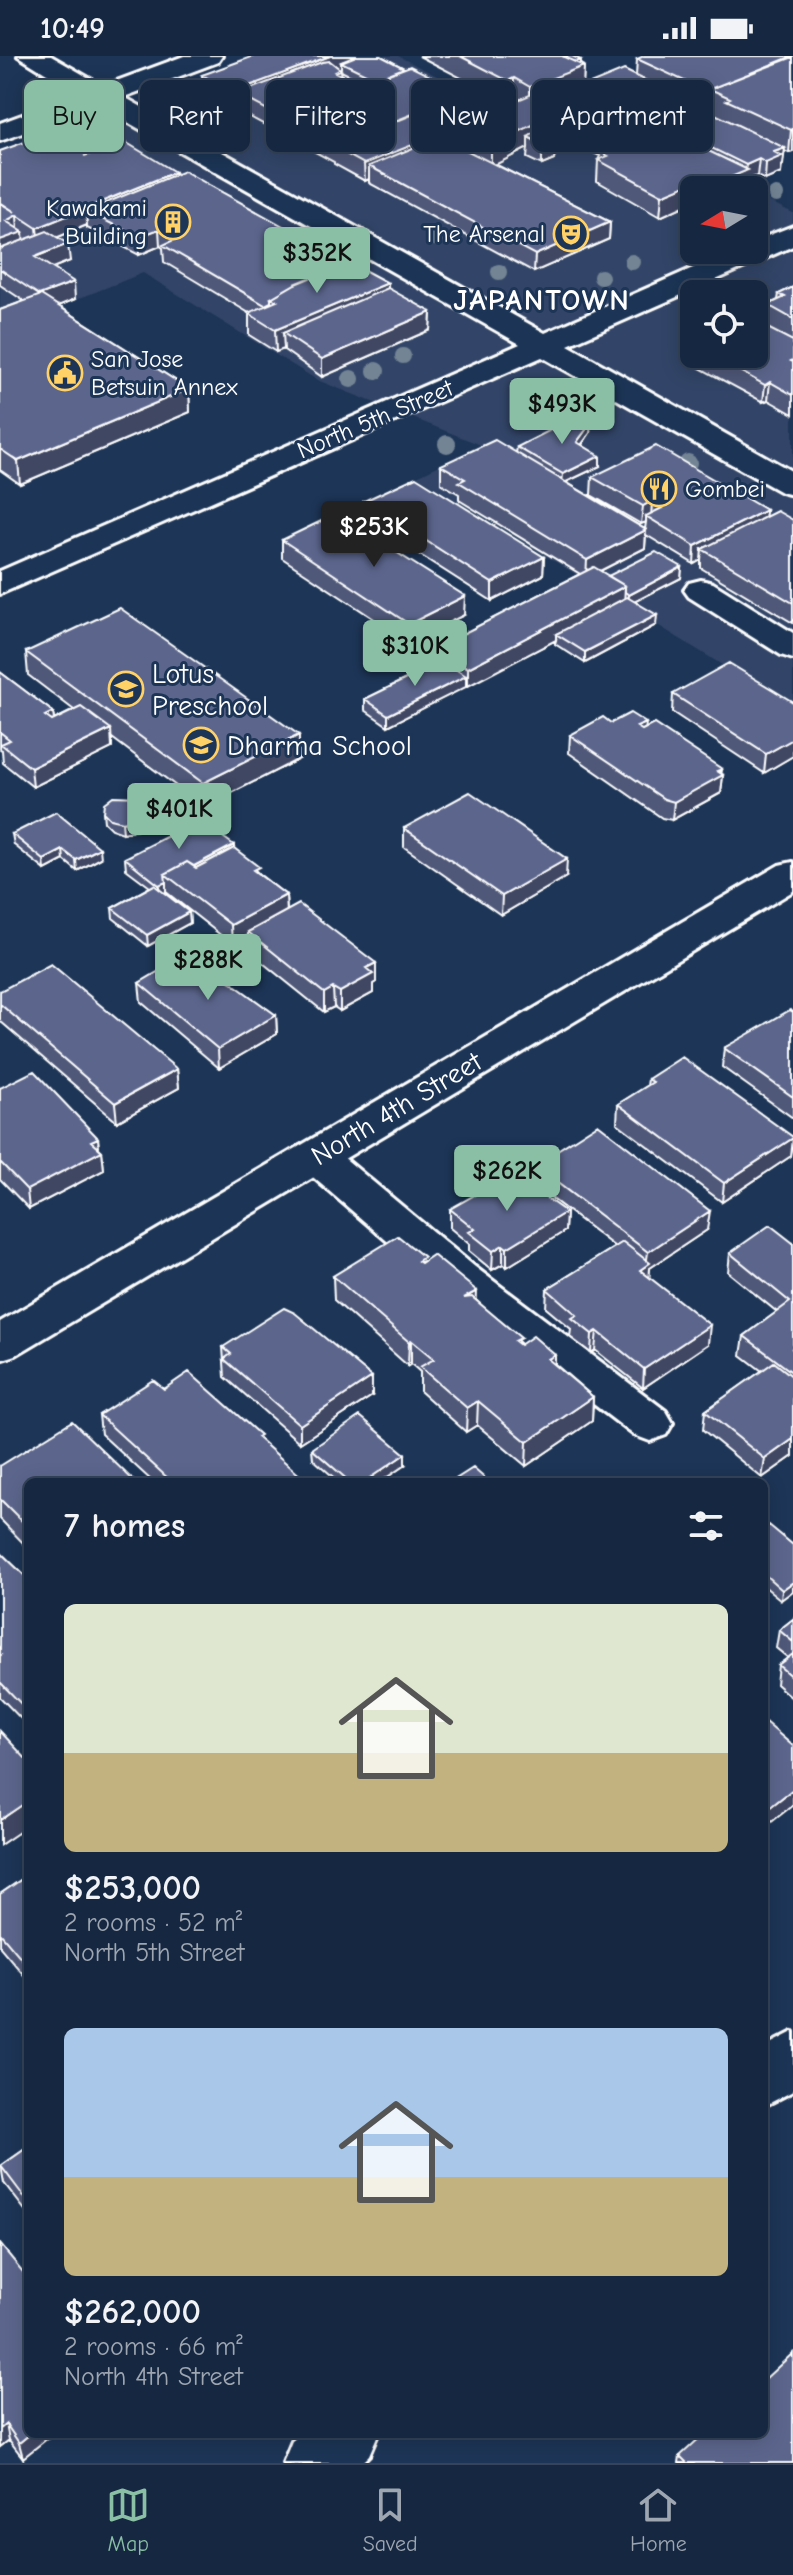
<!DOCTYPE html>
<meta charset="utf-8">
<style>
body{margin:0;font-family:"Comic Neue",sans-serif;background:#23344c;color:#f1f3f6;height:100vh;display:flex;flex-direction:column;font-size:30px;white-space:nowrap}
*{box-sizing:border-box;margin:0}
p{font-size:26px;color:#9ea6b1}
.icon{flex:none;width:44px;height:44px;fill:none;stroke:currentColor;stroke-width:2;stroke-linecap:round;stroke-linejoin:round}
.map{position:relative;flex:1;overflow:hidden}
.drawer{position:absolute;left:24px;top:1422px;width:744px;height:960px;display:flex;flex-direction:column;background:#162841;border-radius:12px;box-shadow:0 4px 20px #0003,0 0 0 2px #35445a}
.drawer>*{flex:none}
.banner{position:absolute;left:24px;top:24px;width:746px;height:72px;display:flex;gap:16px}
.needle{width:52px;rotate:260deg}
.buttons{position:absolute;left:680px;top:120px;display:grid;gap:16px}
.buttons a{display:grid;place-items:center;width:88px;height:88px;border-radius:12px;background:#162841;box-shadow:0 4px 20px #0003,0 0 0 2px #35445a;font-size:40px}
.price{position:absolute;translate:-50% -68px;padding:0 18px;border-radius:8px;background:#8abfa5;color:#111;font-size:26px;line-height:52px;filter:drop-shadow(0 2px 4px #0008)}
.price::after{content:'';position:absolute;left:50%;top:48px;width:24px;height:18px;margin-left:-12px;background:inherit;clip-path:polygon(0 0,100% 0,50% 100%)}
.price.active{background:#222;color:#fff}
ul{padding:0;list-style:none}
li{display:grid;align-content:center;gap:16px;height:424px;padding:0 40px}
li span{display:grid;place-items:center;height:248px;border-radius:12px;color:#555}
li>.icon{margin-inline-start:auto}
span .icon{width:144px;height:144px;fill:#fffc;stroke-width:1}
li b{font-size:34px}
h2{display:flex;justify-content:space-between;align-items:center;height:96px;padding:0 40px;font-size:34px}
.tag{padding:0 28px;border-radius:12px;background:#162841;box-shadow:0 4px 20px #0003,0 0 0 2px #35445a;font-size:28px;line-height:72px}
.tag.active{background:#8abfa5;color:#111}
.status{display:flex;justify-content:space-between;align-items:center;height:56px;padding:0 40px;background:#162841;direction:ltr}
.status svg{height:22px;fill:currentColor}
.menu{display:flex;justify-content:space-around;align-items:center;height:112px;border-top:2px solid #35445a;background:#162841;font-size:22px;color:#9ea6b1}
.menu a{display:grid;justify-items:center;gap:4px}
.menu .active{color:#8abfa5}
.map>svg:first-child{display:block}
</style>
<div class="status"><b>10:49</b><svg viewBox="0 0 49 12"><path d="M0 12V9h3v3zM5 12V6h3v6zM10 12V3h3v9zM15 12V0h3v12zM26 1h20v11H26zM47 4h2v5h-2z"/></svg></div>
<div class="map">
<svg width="793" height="2407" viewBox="0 0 793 2407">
<rect width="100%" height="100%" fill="#1d3557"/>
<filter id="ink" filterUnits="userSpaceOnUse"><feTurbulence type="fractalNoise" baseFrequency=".0125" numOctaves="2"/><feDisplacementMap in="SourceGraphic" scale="16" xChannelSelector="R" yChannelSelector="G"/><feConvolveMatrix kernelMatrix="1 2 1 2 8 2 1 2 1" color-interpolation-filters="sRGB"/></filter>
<g filter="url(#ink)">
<path fill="#304467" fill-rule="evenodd" d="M264,0h134l123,63 173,71v60h60v-56l39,19v496l-376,-233 64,-31 -164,-65 -174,-107 -143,57v-177zM694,238h60v60h-60z"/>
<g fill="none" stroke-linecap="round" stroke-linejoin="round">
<g stroke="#fff" stroke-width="6">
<path id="minor" d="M18,0h33l52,30 81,-30h38l-4,6 -94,35 421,236 189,-83h20v-9l39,-15v20l-225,99 225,127v23l-12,-3 -239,-135 -542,237v-23l520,-227 -421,-238 -99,35v-18l79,-29z
M701,524l12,3 80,50v26l-12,-4 -92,-58 -5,-7 5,-7z
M315,1085l15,5 145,121 191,144 7,12 -7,12 -16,6 -16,-6 -191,-146 -143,-123 -6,-10 6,-10z
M793,1976v59l-29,15v-59z
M301,2378h77l-9,21 -8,8h-78l9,-22z"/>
</g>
<g stroke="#fff" stroke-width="6">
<path id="major" d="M793,806v29l-777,464 -16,5v-38l779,-457z"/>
</g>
<use href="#minor" fill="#1d3557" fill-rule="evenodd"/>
<use href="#major" fill="#1d3557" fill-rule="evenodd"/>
</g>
<g fill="#738494">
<circle cx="776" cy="139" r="8"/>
<circle cx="436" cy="182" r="8"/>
<circle cx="632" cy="206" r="8"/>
<circle cx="499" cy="216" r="8"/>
<circle cx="601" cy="221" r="8"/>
<circle cx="403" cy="300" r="8"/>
<circle cx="376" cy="315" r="9"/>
<circle cx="351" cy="323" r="9"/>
<circle cx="600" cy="360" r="9"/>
<circle cx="447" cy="388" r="9"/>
<circle cx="688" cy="407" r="9"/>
</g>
<path fill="#4f5879" stroke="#fff" stroke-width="2" fill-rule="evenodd" d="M381,0l23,12 64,27 35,11 13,-5 -3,-2 -6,3 -88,-46h153l12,10 -1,21 -5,1 7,3v-5l51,-10 1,-17 156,-3v96l-4,1 -5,-2 -3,22 -16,7 -8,-4 -10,4 -1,10h-52v19l-8,-4 -26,12 -63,-36 1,-21 2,-4 -30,-14 -8,3v3l-7,2 -1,10 -12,5 -15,-7 1,-10 -33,16 115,58 -1,17 -75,33 -165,-89v-4l-4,2 -31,-17v-2l-97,-52v-3l-3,2 -31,-18 -1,-16zM341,15l24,12 -5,2 -18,-9z
M125,88l50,30 256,138 -1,18 -108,47 -38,-27v-1l-8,3 -27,-17v-22l-85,-51 -1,-14 -3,-2 -21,9 -52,-27v-3l-29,12 12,24 -18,7 23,31 -16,7 130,83 1,23 -170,72 -20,-14v-160l24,-9 -24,-16v-134z
M793,231v127l-25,-14 -5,2 -78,-42 2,-18 7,-3v15h60l11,-27 3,-22 10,-5 1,-6z
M590,377l-8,12 18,21 -34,16 79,47 1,-7 -5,2 -50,-29 1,-18 174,33 -1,7 28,3v103l-92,-55v-8l-7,4 -48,-29 -1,13 -45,23 8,5 74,-9 -1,11 -46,23 21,24 -71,38 -30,-19 1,-4 -168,86 -23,-16v-11l71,-35 1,-17 143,-73 -121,-74v-6l-18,-11v-18l75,-12 1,-6z
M364,445l180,56 -1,18 -51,26 -128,-82z
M282,484l182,75 -55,27 -127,-84z
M26,596l273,107 -95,48 -92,-69v10l-79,39 -30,-24 -1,-13 -2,-1v-77l53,40 1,8 20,-10 -46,-35z
M673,638l120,8v54l-29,17 -92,-61z
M611,667l34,6 77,40 -1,4 2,2 -2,18 -49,27 -10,-2 -93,-65 1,-18z
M147,748l-1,19 -8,7 -15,3 -12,-4 -7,-7 -1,-10z
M404,772l162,49 -65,38 -97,-68z
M12,778l89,24 -24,13 -13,-11 -19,10 -31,-25z
M234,792l25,26 27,21 1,16 89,52v19l-3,2v9l-33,18 -6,-4 -10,5 -76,-61v-16l-16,9 -66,-52 -2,1 25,19 1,11 -42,23 -35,-28 -1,-10 38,-21 -24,-18 -1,-11z
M167,918l109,41 1,19 -58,34 -78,-66 -2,-19z
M0,935l177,78 2,19 -62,34 -117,-101z
M793,956v106l-71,-51 2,-19z
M648,1023l145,58 -2,19 -69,46 -105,-79 1,-19 29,-18z
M0,1032l98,50 1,10 3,3 2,19 -75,39 -29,-30z
M534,1109l173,65 -57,38 -1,10 59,66 -65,44 -48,-38 -4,3 -21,-16 1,-8 -25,-21 1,-19 68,-42 -82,-63z
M450,1153l116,3 -1,19 -58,36 -4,-3 -11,6 -23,-19v-7l-19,-16z
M793,1187v213l-31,22 -59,-48 2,-19 57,-40 -21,-16 3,-19 33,-24 -49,-40 2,-19z
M424,1205l53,40 44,43 34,11v9l38,33 -1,24 -66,45 -49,-41 -11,7 -46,-41v-19l-9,-8 -3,2 -74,-66 -1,-24z
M223,1291l149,49 -72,47 -75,-66z
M164,1333l96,51 44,42h-151l-52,-48 -2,-19z
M312,1393l93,16 -25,17h-41l-26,-23z
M0,1410l28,16v66l-28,-29z
M764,1472l29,17 -12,55 -17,-14z
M0,1496l28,27v147l-28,-29z
M793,1563v80l-17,-15 2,-19 10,-7 -12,-10 3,-18z
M28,1819v105l-28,-33v-53z
M28,2091v67l-24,-31 -3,-17z
M0,2188l23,214 -14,-18 -9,7z
M680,2400l113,7h-114z"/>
<path fill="#404763" stroke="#fff" stroke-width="2" d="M330,0h39l-28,6v6l-89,34 -15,-8v13l-3,2 -1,-17z
M581,4v7l3,-1 -1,21 -53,21v-21l30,-18z
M514,22l-1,21 -6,3 1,-21z
M710,35l-2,21 -2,1 2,-21z
M545,63v14l26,-12 -1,21 -8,3v3l-7,2 -1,10 -12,5v-21l-14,-7v11l-37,19v-22z
M454,72v12l10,-4v17l-95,13v13l-4,2 -1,-17z
M793,73v23l-4,1 2,-23z
M125,85l1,17 -42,-2z
M785,92l-2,17 -2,1v7l-16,7 1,-17 8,-11z
M759,103l-2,17 -10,4 -1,10h-46l45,-19 1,-6z
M175,116l1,17 -90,22 1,14 -48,20 -2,-17z
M688,128l-2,21 -26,12 2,-22z
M17,159l1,17h5l1,17 -24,9v-18l6,-19z
M610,166l-1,17 -75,33 1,-17z
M159,173l1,17 -21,9 -1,-18z
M68,188l2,17 -33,13 -2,-17z
M74,226l1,17 -34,14 -2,-18z
M388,227v23l-105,27 1,16 -8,3 -1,-22z
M431,256l-1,18 -108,47v-18z
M770,326l-2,18 -5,2 2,-17z
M189,333l1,23 -170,72 -2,-23z
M591,367l-1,10 -14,19 1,-10z
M600,400v10l-38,18 1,-10z
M652,445l-1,18 -5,-3v6l-5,2 2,-18z
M766,454l-2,18 -62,21 -1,11 -7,4 1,-18z
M646,474l-1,18 -59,30 1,-18z
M544,501l-1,18 -51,26v-18z
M682,511l-1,11 -53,27 1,-10z
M625,530l-1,19 -68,29v6l-88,46v-18z
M465,540l-1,19 -55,27v-18z
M657,559l-1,10 -71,38v-11z
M466,620v11l-78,39v-11z
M53,656l2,18 -10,-14z
M646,667l-2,18 -7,-14z
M111,673l1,19 -79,39 -2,-19z
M299,679v24l-95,48 -1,-24z
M793,683v17l-29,17 2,-19z
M722,713l-1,7 2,-1 -2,18 -49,27 2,-18z
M147,748l-1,19 -8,7 -15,3 -1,-11z
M234,789v11l-63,22z
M100,792l1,10 -24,13 -1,-11z
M63,794l1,10 -19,10 -1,-10z
M567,803l-1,18 -65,38 1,-19z
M166,826v10l-6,3 -1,-10z
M286,839l1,19 -39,18v3l-16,9 -1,-19z
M189,856l1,11 -42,23 -1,-11z
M376,907v19l-3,2v9l-33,18v-19l26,-24z
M333,932l1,19 -10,5v-19z
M276,959l1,19 -58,34 -1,-19z
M177,1013l2,19 -62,34 -2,-19z
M98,1082l1,14 3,-1 2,19 -75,39 -2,-19 64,-49z
M793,1082l-2,18 -69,46 2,-19z
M710,1155l-3,19 -57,38 -1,14 -9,-12 6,-4 2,-14z
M566,1156l-1,19 -58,36v-19z
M503,1189v19l-11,6 1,-19z
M477,1235l-1,24 -12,-17z
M710,1269l-2,19 -65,44 1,-19z
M597,1275l-2,19 -4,3 1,-19z
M411,1284v24l-3,2 1,-24z
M555,1299l-1,24 -6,-20z
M372,1321v19l-72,47v-18z
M593,1341l-1,24 -66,45 1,-24z
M478,1345l-1,24 -11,7 1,-24z
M793,1383v17l-31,22 3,-19z
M405,1398v11l-25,17h-16z
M793,1526v9l-12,9 1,-10z
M793,1733v16l-29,23v-16z
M28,1745v25l-28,19v-25z
M6,2368l3,16 -9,7v-18z
M30,2378h23l-30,24 -4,-15z"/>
<path fill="#5c668d" stroke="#fff" stroke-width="2" d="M254,0h76l-97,36 -31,-17z
M356,0h25l23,12 -28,11 -35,-17z
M460,0h102l22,10 -54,21 -16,-9 -6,3z
M562,0h10l9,4 -5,2z
M644,0h149l-83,33v2l-2,1 -71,-33z
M793,1v72l-2,1 -65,-30 4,-2 -20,-9z
M330,5l11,9 -6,2 25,13 50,-19 58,29 7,-3 28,14 -49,21 2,1 -92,36 -31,-17 118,-48 -117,46 -97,-51 85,-32z
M624,14l161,78 -11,4 8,4 -16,7 -7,-4 -13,6 -67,-33 -5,2 -31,-15 5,-2 -63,-31z
M563,25l185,89 -48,20 -12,-6 -26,11 -64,-35 10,-4 -8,-4 12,-5 11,5 7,-3 -59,-28 -11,4 3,1 -19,7 11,5 -13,6 -14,-7 25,-15 -8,-3 -54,26 -37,-18z
M88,63l37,22 -41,15 43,-13 48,29 -138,56 -20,-13 -11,6 17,11 -23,8v-37l15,9 -15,-10v-51z
M454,75l10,5 -14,6 160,80 -75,33 -166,-89z
M184,115l144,80 -5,2 20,11 -48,20 -24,14v4l-6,3 -102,-60 13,-6 -17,-10 -21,8 -52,-26z
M47,175l21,13 -33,13 39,25 -35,13 -39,-26v-20z
M349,206l39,21 -113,47 -27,-17 29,-12 -6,-3 24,-14z
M793,231v32l-25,-14 17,-8 -6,-3z
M388,232l43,24 -109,47 -39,-26z
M41,239l148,94 -171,72 -18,-12v-139z
M754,265l39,20v19l-2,1 2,1v33l-23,-13 -5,3 -56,-31h45z
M694,283v7l-7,-4z
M564,360l27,7 -14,19 23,14 -37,18 -46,-27 34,-17z
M495,384l151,90 -59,30 -128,-78 6,-3 -24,-14z
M656,390l110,64 -71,36 -49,-30 16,-8 -10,-7 -9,5 -51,-29z
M416,421l128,80 -52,26 -128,-82z
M777,455l16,9v83l-91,-54z
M336,458l129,82 -56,28 -127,-84z
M656,496l26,15 -53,28 -4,-3v-6l-17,-10z
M594,511l31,19 -157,82 -31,-21z
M627,541l30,18 -72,37 -29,-18z
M120,552l179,127 -96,48 -177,-131z
M443,605l23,15 -78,39 -23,-16z
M729,607l64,39v37l-27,15 -93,-60z
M0,616l53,40 -8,4 7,5 29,-14 30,22 -80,39 -30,-24 9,-4 -10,-8z
M630,657l16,10 -9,4 5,3 12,-6 68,45 -5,2 6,4 -49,27 -10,-3 -94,-64 33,-18 8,6z
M470,736l97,67 -65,37 -98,-68z
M113,740l27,1 7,7 -1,9 -9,6 -15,3 -12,-3 -7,-7 1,-9z
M56,756l44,36 -24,12 -13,-10 -19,10 -32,-26z
M199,764l35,25 -40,21 -7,-4 -22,12 1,8 -7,3 -34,-27z
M234,792l25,19 -6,3 33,25 -55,30 -66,-51 22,-12 9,6z
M154,829l35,27 -42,23 -35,-27z
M299,848l77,59 -10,5 7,6 -33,18 -7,-4 -9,5 -76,-61z
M196,901l80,58 -58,34 -79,-66 22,-13 6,4z
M51,908l126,105 -62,34 -115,-99v-13z
M790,954l3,2v85l-69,-49z
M682,1001l111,80v1l-69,45 -106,-79 35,-22 -5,-3z
M34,1015l64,67 -7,3 11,10 -75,39 -27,-28v-74z
M598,1068l112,87 -62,41 -114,-87z
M512,1118l54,38 -59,36 -4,-3 -10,6 -24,-19 6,-3 -25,-20z
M770,1169l23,18v105l-2,1 2,-1v25l-49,-37 46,-34 -60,-49z
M398,1180l26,21 -6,4 3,2 12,-8 44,36 -13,7 8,-1 49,41 -6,3 5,4 13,-9 22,19 -7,4 45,38 -66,45 -49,-41 -11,7 -47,-41 14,-8 -23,-19 -2,2 -76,-66z
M623,1186l27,21 -10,7 70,55 -66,44 -47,-38 -5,3 -20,-16 5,-3 -30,-26z
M284,1252l11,5 77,64 -72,48 -76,-66 7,-5 -8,-7z
M774,1306l19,15v62l-28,20 -60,-48z
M189,1316l71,63 -3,2 47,42 -5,3h-127l-73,-67 54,-35 11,9z
M360,1360l45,38 -41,28h-14l-38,-33z
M72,1365l63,61h-107v45l-28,-28v-33z
M473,1412l16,14h-38z
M769,1469l24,20v37l-11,8 -18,-16v-46z
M0,1496l28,27v132l-28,-29v-26l1,-1 -1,-1z
M793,1563v23l-14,-12z
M793,1598v24l-15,-13z
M764,1665l29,25v43l-29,23z
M0,1675l28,30v40l-28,19z
M28,1819v89l-1,1 -27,-32v-39z
M28,2091v55l-27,-36z
M0,2188l28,34v156h2l-11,9 -13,-19 -6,5z
M793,2297v110h-106l-7,-7 24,-22h60v-54z"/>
</g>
<defs>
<g id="building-ring" transform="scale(1.8)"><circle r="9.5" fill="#1d3557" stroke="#ffd166" stroke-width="1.5"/><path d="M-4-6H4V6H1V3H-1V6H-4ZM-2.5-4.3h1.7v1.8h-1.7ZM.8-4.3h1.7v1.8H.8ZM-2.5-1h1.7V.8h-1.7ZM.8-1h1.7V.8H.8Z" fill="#ffd166"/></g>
<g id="theatre-ring" transform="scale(1.8)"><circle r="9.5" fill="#1d3557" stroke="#ffd166" stroke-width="1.5"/><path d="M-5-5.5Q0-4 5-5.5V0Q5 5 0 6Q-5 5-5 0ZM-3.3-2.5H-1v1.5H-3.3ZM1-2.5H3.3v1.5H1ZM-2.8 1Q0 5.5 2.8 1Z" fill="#ffd166"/></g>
<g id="civic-ring" transform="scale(1.8)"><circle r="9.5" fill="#1d3557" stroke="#ffd166" stroke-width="1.5"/><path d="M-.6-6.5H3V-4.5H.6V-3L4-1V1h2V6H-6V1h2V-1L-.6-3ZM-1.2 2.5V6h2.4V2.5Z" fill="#ffd166"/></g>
<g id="restaurant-ring" transform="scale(1.8)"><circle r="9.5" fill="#1d3557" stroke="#ffd166" stroke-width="1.5"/><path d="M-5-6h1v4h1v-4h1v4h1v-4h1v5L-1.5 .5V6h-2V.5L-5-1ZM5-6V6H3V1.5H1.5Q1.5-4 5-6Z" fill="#ffd166"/></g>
<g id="school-ring" transform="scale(1.8)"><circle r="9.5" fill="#1d3557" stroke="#ffd166" stroke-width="1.5"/><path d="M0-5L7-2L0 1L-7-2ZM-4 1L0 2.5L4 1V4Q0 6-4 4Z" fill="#ffd166"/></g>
</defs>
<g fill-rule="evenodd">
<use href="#building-ring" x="173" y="166"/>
<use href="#theatre-ring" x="571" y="178"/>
<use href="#civic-ring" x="65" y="317"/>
<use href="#restaurant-ring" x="659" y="433"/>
<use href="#school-ring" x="126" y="633"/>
<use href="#school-ring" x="201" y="689"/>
</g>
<g text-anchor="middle" stroke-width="6" stroke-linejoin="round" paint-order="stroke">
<g font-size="24" fill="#fff" stroke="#1d3557" text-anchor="end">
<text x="147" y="160">Kawakami<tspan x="147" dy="28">Building</tspan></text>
<text x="545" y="186">The Arsenal</text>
<text x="91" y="311" text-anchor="start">San Jose<tspan x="91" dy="28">Betsuin Annex</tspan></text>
<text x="685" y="441" text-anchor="start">Gombei</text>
</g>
<g font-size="24" fill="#fff" stroke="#1d3557">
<text transform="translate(375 363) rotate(-23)" y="8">North 5th Street</text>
</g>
<g font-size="28" fill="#fff" stroke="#1d3557" text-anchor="start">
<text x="152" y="627">Lotus<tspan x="152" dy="32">Preschool</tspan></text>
<text x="227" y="699">Dharma School</text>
</g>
<g font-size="28" fill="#fff" stroke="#1d3557">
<text transform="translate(396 1052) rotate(-31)" y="10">North 4th Street</text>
</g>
<g font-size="30" font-weight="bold" letter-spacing="2" fill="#fff" stroke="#1d3557">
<text x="542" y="254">JAPANTOWN</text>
</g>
</g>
</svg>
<div class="buttons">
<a><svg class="needle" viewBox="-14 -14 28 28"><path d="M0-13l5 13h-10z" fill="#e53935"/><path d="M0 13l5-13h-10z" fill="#9ea6b1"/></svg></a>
<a><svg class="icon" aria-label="locate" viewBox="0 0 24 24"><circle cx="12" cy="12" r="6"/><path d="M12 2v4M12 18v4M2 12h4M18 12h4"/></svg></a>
</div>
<b class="price" style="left:317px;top:239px">$352K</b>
<b class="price" style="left:562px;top:390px">$493K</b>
<b class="price active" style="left:374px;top:513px">$253K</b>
<b class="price" style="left:415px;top:632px">$310K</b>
<b class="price" style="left:179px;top:795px">$401K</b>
<b class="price" style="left:208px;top:946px">$288K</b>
<b class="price" style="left:507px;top:1157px">$262K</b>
<div class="banner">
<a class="tag active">Buy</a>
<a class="tag">Rent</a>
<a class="tag">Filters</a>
<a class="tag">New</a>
<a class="tag">Apartment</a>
</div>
<section class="drawer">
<h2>7 homes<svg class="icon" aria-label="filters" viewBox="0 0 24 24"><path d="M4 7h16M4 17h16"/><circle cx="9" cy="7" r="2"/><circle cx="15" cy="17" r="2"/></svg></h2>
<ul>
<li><span style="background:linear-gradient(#dfe7d0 60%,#c2b280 0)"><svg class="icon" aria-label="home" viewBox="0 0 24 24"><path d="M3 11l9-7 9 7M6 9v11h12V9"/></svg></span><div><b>$253,000</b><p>2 rooms · 52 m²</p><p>North 5th Street</p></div></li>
<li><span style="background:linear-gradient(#a9c7e8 60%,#c2b280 0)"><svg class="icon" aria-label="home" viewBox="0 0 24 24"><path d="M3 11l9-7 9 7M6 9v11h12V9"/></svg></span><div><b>$262,000</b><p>2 rooms · 66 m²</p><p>North 4th Street</p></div></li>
</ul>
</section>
</div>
<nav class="menu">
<a class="active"><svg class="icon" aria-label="map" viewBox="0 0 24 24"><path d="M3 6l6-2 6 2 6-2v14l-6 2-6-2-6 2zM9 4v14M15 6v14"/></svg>Map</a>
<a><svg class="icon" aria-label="saved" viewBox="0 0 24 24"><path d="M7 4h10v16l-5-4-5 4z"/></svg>Saved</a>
<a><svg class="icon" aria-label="home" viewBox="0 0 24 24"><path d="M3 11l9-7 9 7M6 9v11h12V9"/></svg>Home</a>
</nav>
